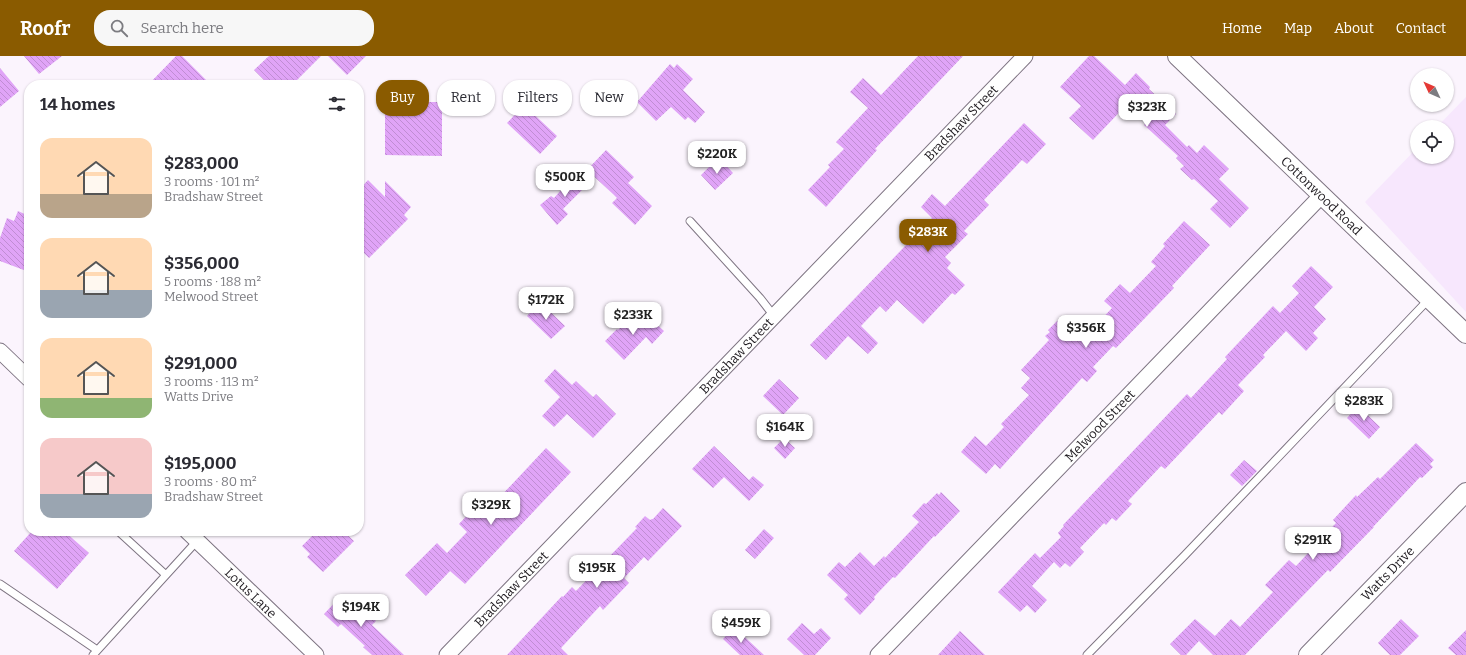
<!DOCTYPE html>
<meta charset="utf-8">
<style>
body{margin:0;font-family:Bitter,serif;background:#f7f7f7;color:#2b2b33;height:100vh;display:flex;flex-direction:column;font-size:15px;white-space:nowrap}
*{box-sizing:border-box;margin:0}
p{font-size:13px;color:#7c7c81}
.icon{flex:none;width:22px;height:22px;fill:none;stroke:currentColor;stroke-width:2;stroke-linecap:round;stroke-linejoin:round}
.map{position:relative;flex:1;overflow:hidden}
.details{position:absolute;left:24px;top:24px;width:340px;height:456px;display:flex;flex-direction:column;background:#fff;border-radius:16px;box-shadow:0 1px 3px #0004}
.details>*{flex:none}
.hud{position:absolute;left:376px;top:24px;width:380px;height:36px;display:flex;gap:8px}
.needle{width:26px;rotate:314deg}
.buttons{position:absolute;left:1410px;top:12px;display:grid;gap:8px}
.buttons a{display:grid;place-items:center;width:44px;height:44px;border-radius:50%;background:#fff;box-shadow:0 1px 3px #0004;font-size:20px}
.price{position:absolute;translate:-50% -34px;padding:0 9px;border-radius:8px;background:#fff;color:#222;font-size:13px;line-height:26px;filter:drop-shadow(0 1px 2px #0008)}
.price::after{content:'';position:absolute;left:50%;top:24px;width:12px;height:9px;margin-left:-6px;background:inherit;clip-path:polygon(0 0,100% 0,50% 100%)}
.price.active{background:#8a5b00;color:#fff}
ul{padding:0;list-style:none}
li{display:flex;align-items:center;gap:12px;height:100px;padding:0 16px}
li span{display:grid;place-items:center;flex:none;width:112px;height:80px;border-radius:12px;color:#555}
li>.icon{margin-inline-start:auto}
span .icon{width:48px;height:48px;fill:#fffc;stroke-width:1}
li b{font-size:17px}
h2{display:flex;justify-content:space-between;align-items:center;height:48px;padding:0 16px;font-size:17px}
.pill{padding:0 14px;border-radius:16px;background:#fff;box-shadow:0 1px 3px #0004;font-size:14px;line-height:36px}
.pill.active{background:#8a5b00;color:#fff}
header{display:flex;align-items:center;gap:24px;box-sizing:border-box;height:56px;padding:0 20px;background:#8a5b00;color:#fff}
header strong{font-size:19px}
nav{display:flex;gap:22px;margin-inline-start:auto;font-size:14px}
.search{width:280px;height:36px;background:#f7f7f7;display:flex;align-items:center;gap:10px;box-sizing:border-box;padding:0 14px;border-radius:16px;color:#7c7c81;font-size:15px}
.map>svg:first-child{display:block}
</style>
<header>
<strong>Roofr</strong>
<div class="search"><svg class="icon" aria-label="search" viewBox="0 0 24 24"><circle cx="10" cy="10" r="6"/><path d="M15 15l6 6"/></svg>Search here</div>
<nav><a>Home</a><a>Map</a><a>About</a><a>Contact</a></nav>
</header>
<div class="map">
<svg width="1466" height="599" viewBox="0 0 1466 599">
<defs>
<pattern id="building-back-hatch" width="6" height="6" patternUnits="userSpaceOnUse"><rect width="6" height="6" fill="#e0a4f7"/><path d="M-1 5l2 2M0 0l6 6M5-1l2 2" fill="none" stroke="#c08dd3"/></pattern>
</defs>
<rect width="100%" height="100%" fill="#fbf4fd"/>
<path fill="#f7e7fd" d="M1466,41v215l-101,-110 52,-54v9h30v-30h-10z"/>
<path fill="url(#building-back-hatch)" d="M24,0h38l-23,18z
M176,0h6l29,29h-63z
M269,0h52l-29,29h-23l-15,-15z
M328,0h38l-19,19z
M918,0h45l-88,93 2,1 -51,57 -18,-17 22,-23 -2,-2 16,-16 -8,-7 32,-34 -18,-16 13,-14 18,17z
M1089,0h5l31,29 11,-12 14,14 -1,2 27,25 -11,11 22,22 2,-2 8,8 7,-8 25,24 -10,10 30,29 -19,20 -20,-19 8,-8 -24,-22 -2,1 -12,-11 4,-3 -8,-8 2,-2 -34,-31 7,-8 -19,-18 -39,41 -24,-22 12,-12 -21,-19z
M670,8l4,4 3,-4 16,15 -10,11 22,22 -10,11 -7,-6 -3,3 -14,-13 -15,14 -19,-19z
M0,12l19,23 -19,16z
M385,46h57v54l-57,-1z
M524,49l33,31 -17,18 -33,-31z
M1024,67l22,21 -19,20 -5,-4 -38,40 5,5 -25,26 4,3 -23,23 6,6 -4,5 18,17 -10,10 -3,-2 -29,31 -26,-24 -11,12 -6,-6 -19,20 17,17 -10,11 -20,-18 -22,24 -16,-15 122,-127 -11,-11 11,-13 13,12z
M606,94l28,27 -6,6 24,23 -17,19 -23,-22 5,-5 -4,-4 -26,-24z
M723,106l10,11 -18,17 -14,-15 9,-9 4,4z
M578,115l12,11 -27,27 5,5 -11,11 -17,-20 11,-9 3,2z
M368,124l17,17v-16l26,26 -7,8 4,4 -39,39 -10,-10v-58z
M18,155l11,5v56l-29,-11v-23l7,-20 7,3z
M1184,165l26,24 -38,41 2,2 -58,60 -3,-2 -20,21 4,4 -10,11 -5,-4 -82,91 -5,-5 -9,10 -25,-22 14,-16 11,10 18,-19 -3,-3 28,-29 -8,-7 9,-10 -9,-8 28,-30 -4,-4 5,-4 -2,-2 12,-12 22,22 30,-32 -8,-7 16,-17 10,9 26,-27 -5,-4 14,-16 -2,-2z
M1311,210l22,21 -19,20 12,12 -13,14 5,5 -12,13 -20,-20 -23,24 2,2 -27,28 6,6 -22,24 -3,-3 -54,57 -4,-3 -33,35 4,3 -16,17 -4,-3 -6,7 -2,-2 -24,25 4,4 -14,15 -5,-4 -5,5 -6,-6 -22,24 15,14 -12,13 -8,-8 -7,7 -22,-20 37,-39 5,5 21,-21 -3,-4 6,-7 -1,-1 124,-131 4,4 36,-39 -2,-2 48,-51 7,7 19,-20 -7,-7z
M540,246l25,24 -14,13 -24,-23z
M646,259l18,16 -12,13 -6,-7 -22,23 -19,-19 12,-12 1,1 13,-14 7,7z
M555,313l17,16 4,-4 17,16 3,-3 20,20 -23,24 -26,-24 -13,13 -12,-11 18,-19 -16,-16z
M779,323l20,19 -16,17 -20,-19z
M1358,350l22,21 -11,12 -22,-21z
M784,382l11,10 -10,11 -11,-11z
M1416,387l18,17 -4,4 3,3 -11,11 -2,-1 -47,50h1l-44,45 -2,-2 -83,85h-32l-14,-14 -13,14h-5l-11,-11 25,-25 20,17 16,-17 9,8 33,-35 -8,-7 24,-25 7,6 40,-43 -3,-3 23,-25 1,2 21,-20 2,2z
M714,390l35,34 4,-4 11,9 -15,16 -25,-24 -11,11 -21,-19z
M546,392l25,24 -106,112 -15,-13 -24,25 -21,-21 32,-32 10,10 20,-21 -8,-8 18,-19 8,8z
M1244,404l13,11 -15,15 -12,-11z
M941,436l19,19 -25,26 -1,-1 -39,42 -2,-1 -19,20 1,2 -15,16 -16,-16 4,-4 -21,-20 12,-13 6,5 15,-15 14,14 10,-10 1,2 34,-36 -7,-6 12,-13 2,1 11,-11 2,2z
M663,452l19,18 -34,35 -4,-4 -20,21 5,5 -26,27 -3,-4 -39,42 7,7h-61l55,-59 1,1 9,-10 4,4 61,-63 -2,-1 10,-11 5,4 2,-1h1z
M764,473l10,9 -19,21 -10,-9z
M32,475h32l25,22 -32,36 -43,-38z
M317,475h26l11,10 -31,31 -16,-15 3,-3 -8,-8z
M341,540l20,20 5,-5 10,10 -4,4 32,30h-32l-9,-8 2,-1 -24,-22 -3,3 -14,-13z
M1401,563l18,17 -19,19h-10l-12,-12z
M802,567l12,11 7,-6 10,10 -16,17h-11l-17,-16z
M734,571l30,28h-24l-17,-16z
M1466,574v25h-10l-8,-7z
M960,575l25,24h-47z"/>
<g fill="none" stroke-linecap="round" stroke-linejoin="round">
<g stroke="#7e7482" stroke-width="9">
<path id="service" d="M690,165l70,77 14,18
M118,475l48,44
M0,528l97,66
M93,599l104,-114
M1087,599l98,-100 244,-256"/>
</g>
<g stroke="#7e7482" stroke-width="17">
<g id="minor">
<path d="M0,295l29,28"/>
<path id="s1" d="M187,475l129,124"/>
<path id="s2" d="M447,599l578,-599"/>
<path id="s3" d="M878,599l444,-460"/>
</g>
</g>
<g stroke="#7e7482" stroke-width="20">
<g id="tertiary">
<path id="s4" d="M1177,0l289,278"/>
<path id="s5" d="M1308,599l158,-163"/>
</g>
</g>
<use href="#service" stroke="#fff" stroke-width="7"/>
<use href="#minor" stroke="#fff" stroke-width="15"/>
<use href="#tertiary" stroke="#fff" stroke-width="18"/>
</g>
<g text-anchor="middle" stroke-width="4" stroke-linejoin="round" paint-order="stroke">
<g font-size="13" fill="#1d191e" stroke="#fbf4fd">
<text dy="5" stroke="none"><textPath href="#s2" startOffset="740">Bradshaw Street</textPath></text>
<text dy="5" stroke="none"><textPath href="#s4" startOffset="201">Cottonwood Road</textPath></text>
<text dy="5" stroke="none"><textPath href="#s2" startOffset="416">Bradshaw Street</textPath></text>
<text dy="5" stroke="none"><textPath href="#s3" startOffset="319">Melwood Street</textPath></text>
<text dy="5" stroke="none"><textPath href="#s5" startOffset="114">Watts Drive</textPath></text>
<text dy="5" stroke="none"><textPath href="#s2" startOffset="92">Bradshaw Street</textPath></text>
<text dy="5" stroke="none"><textPath href="#s1" startOffset="89">Lotus Lane</textPath></text>
</g>
</g>
</svg>
<div class="buttons">
<a><svg class="needle" viewBox="-14 -14 28 28"><path d="M0-13l5 13h-10z" fill="#e53935"/><path d="M0 13l5-13h-10z" fill="#7c7c81"/></svg></a>
<a><svg class="icon" aria-label="locate" viewBox="0 0 24 24"><circle cx="12" cy="12" r="6"/><path d="M12 2v4M12 18v4M2 12h4M18 12h4"/></svg></a>
</div>
<b class="price" style="left:1147px;top:72px">$323K</b>
<b class="price" style="left:717px;top:119px">$220K</b>
<b class="price" style="left:565px;top:142px">$500K</b>
<b class="price active" style="left:928px;top:197px">$283K</b>
<b class="price" style="left:546px;top:265px">$172K</b>
<b class="price" style="left:633px;top:280px">$233K</b>
<b class="price" style="left:1086px;top:293px">$356K</b>
<b class="price" style="left:1364px;top:366px">$283K</b>
<b class="price" style="left:785px;top:392px">$164K</b>
<b class="price" style="left:491px;top:470px">$329K</b>
<b class="price" style="left:1313px;top:505px">$291K</b>
<b class="price" style="left:597px;top:533px">$195K</b>
<b class="price" style="left:361px;top:572px">$194K</b>
<b class="price" style="left:741px;top:588px">$459K</b>
<div class="hud">
<a class="pill active">Buy</a>
<a class="pill">Rent</a>
<a class="pill">Filters</a>
<a class="pill">New</a>
</div>
<section class="details">
<h2>14 homes<svg class="icon" aria-label="filters" viewBox="0 0 24 24"><path d="M4 7h16M4 17h16"/><circle cx="9" cy="7" r="2"/><circle cx="15" cy="17" r="2"/></svg></h2>
<ul>
<li><span style="background:linear-gradient(#ffd9b3 70%,#b9a48a 0)"><svg class="icon" aria-label="home" viewBox="0 0 24 24"><path d="M3 11l9-7 9 7M6 9v11h12V9"/></svg></span><div><b>$283,000</b><p>3 rooms · 101 m²</p><p>Bradshaw Street</p></div></li>
<li><span style="background:linear-gradient(#ffd9b3 65%,#9aa5b1 0)"><svg class="icon" aria-label="home" viewBox="0 0 24 24"><path d="M3 11l9-7 9 7M6 9v11h12V9"/></svg></span><div><b>$356,000</b><p>5 rooms · 188 m²</p><p>Melwood Street</p></div></li>
<li><span style="background:linear-gradient(#ffd9b3 75%,#8fb573 0)"><svg class="icon" aria-label="home" viewBox="0 0 24 24"><path d="M3 11l9-7 9 7M6 9v11h12V9"/></svg></span><div><b>$291,000</b><p>3 rooms · 113 m²</p><p>Watts Drive</p></div></li>
<li><span style="background:linear-gradient(#f6c9c9 70%,#9aa5b1 0)"><svg class="icon" aria-label="home" viewBox="0 0 24 24"><path d="M3 11l9-7 9 7M6 9v11h12V9"/></svg></span><div><b>$195,000</b><p>3 rooms · 80 m²</p><p>Bradshaw Street</p></div></li>
</ul>
</section>
</div>
